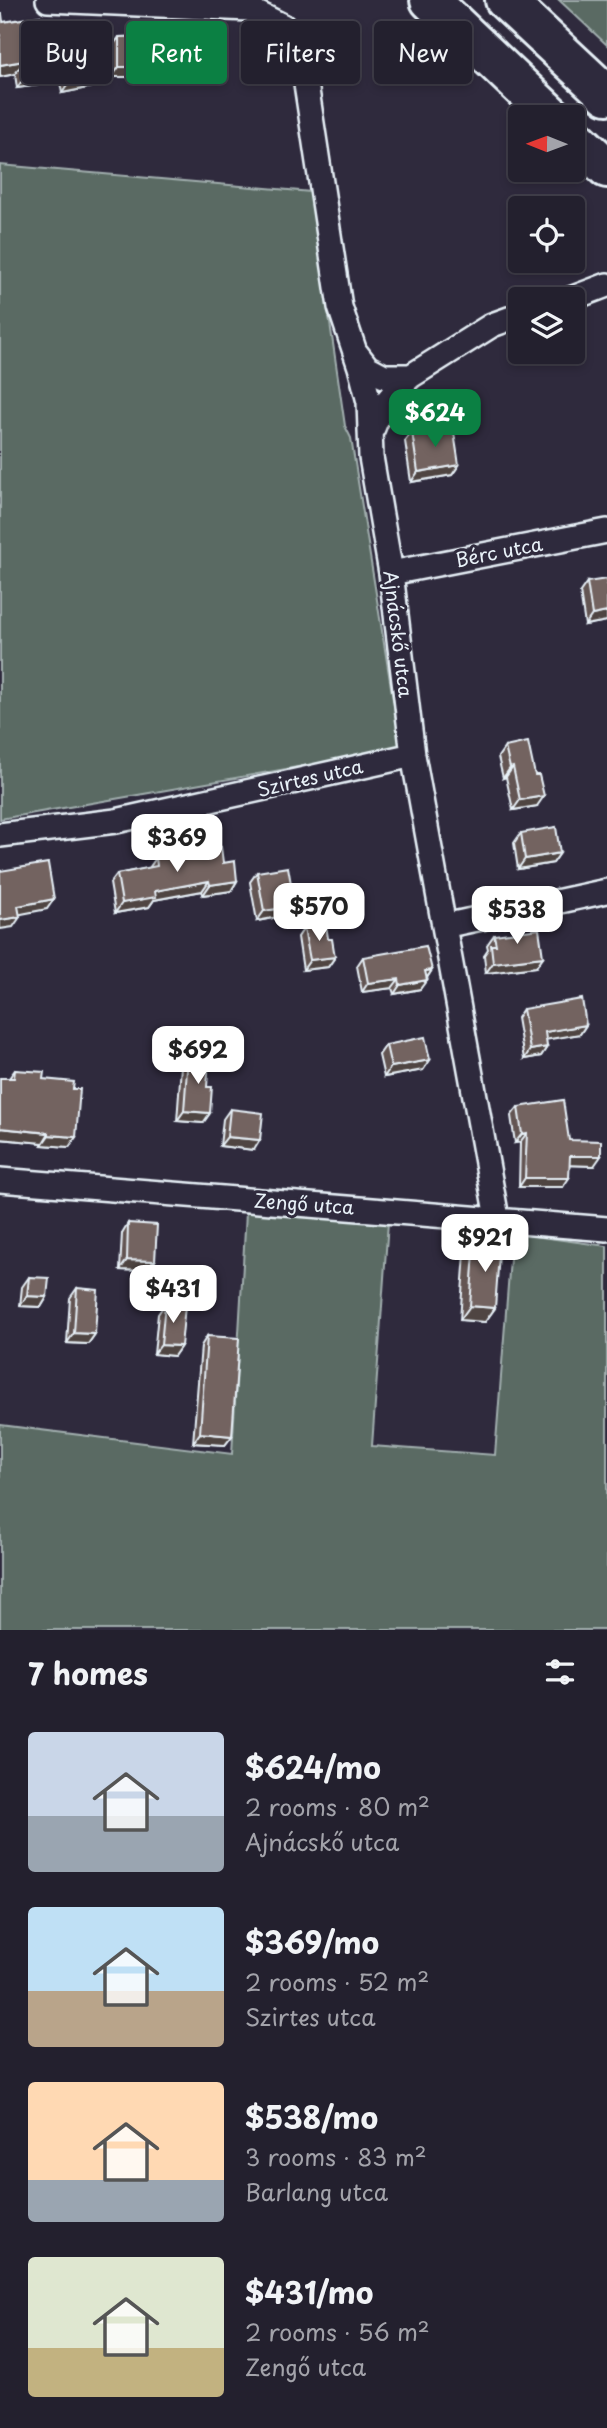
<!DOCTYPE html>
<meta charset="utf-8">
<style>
body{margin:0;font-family:"Playpen Sans",sans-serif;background:#2f2d3a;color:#f1f3f6;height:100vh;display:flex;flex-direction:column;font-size:26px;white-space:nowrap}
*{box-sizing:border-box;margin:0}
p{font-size:23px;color:#a3a3aa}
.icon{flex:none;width:38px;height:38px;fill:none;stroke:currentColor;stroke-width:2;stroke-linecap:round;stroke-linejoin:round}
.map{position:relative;height:1630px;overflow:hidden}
.side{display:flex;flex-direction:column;background:#23202e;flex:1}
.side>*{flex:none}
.hud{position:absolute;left:21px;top:21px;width:565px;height:63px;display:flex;gap:14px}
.needle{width:46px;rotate:271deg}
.fabs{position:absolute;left:508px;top:105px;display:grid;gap:14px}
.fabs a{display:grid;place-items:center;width:77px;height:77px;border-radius:7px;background:#23202e;box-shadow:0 4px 10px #0003,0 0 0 2px #403e4a;font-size:35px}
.price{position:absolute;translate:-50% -60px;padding:0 16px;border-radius:14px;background:#fff;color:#222;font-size:23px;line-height:46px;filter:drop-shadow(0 2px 4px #0008)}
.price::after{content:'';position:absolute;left:50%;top:42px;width:21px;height:16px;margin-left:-10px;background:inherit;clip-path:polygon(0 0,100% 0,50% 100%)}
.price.on{background:#0b8043;color:#fff}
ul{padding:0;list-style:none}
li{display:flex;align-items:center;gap:21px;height:175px;padding:0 28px}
li span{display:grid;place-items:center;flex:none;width:196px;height:140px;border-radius:7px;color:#555}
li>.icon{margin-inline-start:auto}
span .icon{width:84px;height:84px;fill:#fffc;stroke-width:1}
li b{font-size:30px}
h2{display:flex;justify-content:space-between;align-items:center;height:84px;padding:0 28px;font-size:30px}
.tag{padding:0 24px;border-radius:7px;background:#23202e;box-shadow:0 4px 10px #0003,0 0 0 2px #403e4a;font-size:24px;line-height:63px}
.tag.on{background:#0b8043;color:#fff}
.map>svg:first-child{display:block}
</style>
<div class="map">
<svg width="607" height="1630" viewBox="0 0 607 1630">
<rect width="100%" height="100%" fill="#2f2a3d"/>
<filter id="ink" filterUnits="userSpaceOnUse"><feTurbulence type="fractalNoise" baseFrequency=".0143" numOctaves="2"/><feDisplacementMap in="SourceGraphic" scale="14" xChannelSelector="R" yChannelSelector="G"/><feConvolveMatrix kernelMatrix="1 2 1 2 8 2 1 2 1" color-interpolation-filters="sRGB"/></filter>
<g filter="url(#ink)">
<path fill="#5a6b63" stroke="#a1aeae" stroke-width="2" d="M559,0h48v45z
M0,165l311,27 34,234 6,12 50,311 -401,70z
M246,1212l142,10 -16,224 123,9 17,-222 95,13v384h-607v-205l232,29z"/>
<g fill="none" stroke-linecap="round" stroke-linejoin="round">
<g stroke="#e8f1f8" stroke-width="28">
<path id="minor" d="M48,0l201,9 34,17 10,12 8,13 39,256 20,60 9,35 2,55 20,116 22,182 84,463
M570,299l37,-14
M357,354l10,13 17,9h27l81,-51 28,-10
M373,428c8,-22 20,-36 38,-52
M391,573l216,-42
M0,835l116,-14 297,-66
M444,926l163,-35
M0,1180l607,49"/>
</g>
<g stroke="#e8f1f8" stroke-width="44">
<path id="motorway" d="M430,0l123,117
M505,0l102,95
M572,135l35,33"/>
</g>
<use href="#minor" stroke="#2f2a3d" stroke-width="23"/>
<use href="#motorway" stroke="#2f2a3d" stroke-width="38"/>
</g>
<path fill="#635553" stroke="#e8f1f8" stroke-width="2" d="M0,14l3,8 37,-1 10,6 42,60 -30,6 -2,-11 -43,6 -2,-14 -15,3z
M162,33l26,31 -43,-1 -6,14h-27v-30l7,-10 41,-1z
M412,432l47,33 -7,10 -41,7 -6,-41z
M587,582l20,39 -22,4 -5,-33z
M505,747l32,59 -24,4 -7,-33 -3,1 -5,-21z
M521,833l39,20 -7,10 -35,6 -4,-26z
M156,858l67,5 14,18 -6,10 -28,4 -1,-4 -48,9 -5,7 -34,6 -5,-30 7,-9 32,-6z
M257,872l38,34 -7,9 -31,6 -7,-39z
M304,928l24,11 7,18 -7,10 -25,3 -5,-33z
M494,935l42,32 -50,6 -2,-18 4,-6 -1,-4z
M363,957l69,13 -12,19 -26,5 -2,-6 -30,4 -5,-26z
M523,1009l63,16 -6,9 -34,5 1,8 -6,9 -17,3 -7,-41z
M386,1045l44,15 -7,10 -39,7 -5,-22z
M188,1056l19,31 3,26 -7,10 -26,-2 4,-55z
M15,1070l28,9 26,68 -27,-2 1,-2 -43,-4v-61h9z
M518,1107l51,33 25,26 -25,-1 -6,22h-44l1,-45 -5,1 -4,-27z
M230,1109l24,41 -34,-4 3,-27z
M128,1223l20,48 -28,-1 2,-37z
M475,1239l20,69 -10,14 -25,-2 5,-67z
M29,1277l18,20 -6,10 -21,-1 2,-19z
M77,1288l18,46 -7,10 -21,-1 3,-45z
M165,1304l16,42 -7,10 -20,-2 4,-40z
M207,1336l25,100 -7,9 -32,-2 8,-97z"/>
<path fill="#504543" stroke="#e8f1f8" stroke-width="2" d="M145,53l50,2 -7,9 -50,-1z
M24,61l-9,13 -15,3v-12z
M119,67h26l-6,10h-27z
M69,69l-9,13 -43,6 9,-13z
M101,75l-9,12 -30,6 9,-13z
M459,465l-7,10 -41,7 7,-10z
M607,612v9l-22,4 7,-10z
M513,767l-7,10 -3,1 7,-10z
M544,796l-7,10 -24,4 7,-10z
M560,853l-7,10 -35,6 7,-10z
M209,881l-7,10 -48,9 -5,7 -34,6 7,-10 33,-12z
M237,881l-6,10 -28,4 7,-10z
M54,899l-7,10 -36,7 7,-10z
M295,906l-7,9 -31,6 7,-10z
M20,917l-7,10 -13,2v-9z
M335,957l-7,10 -25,3 7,-10z
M543,957l-7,10 -50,6 7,-10z
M432,970l-6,9 -1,-8z
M399,979l-7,9 -30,4 6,-9z
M427,980l-7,9 -26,5 6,-9z
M586,1025l-6,9 -42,7 7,-9z
M547,1047l-6,9 -17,3 6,-9z
M430,1060l-7,10 -39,7 7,-10z
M184,1111l26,2 -7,10 -26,-2z
M0,1128l49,5 -6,10 -43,-4z
M527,1133l-7,9 -5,1 7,-9z
M49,1135l27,2 -7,10 -27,-2z
M227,1137l33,3 -6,10 -34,-4z
M570,1156h31l-7,10 -31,-1z
M525,1178h44l-6,9h-44z
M127,1260l28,1 -7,10 -28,-1z
M27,1296l20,1 -6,10 -21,-1z
M470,1306l25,2 -10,14 -25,-2z
M74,1333l21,1 -7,10 -21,-1z
M161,1345l20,1 -7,10 -20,-2z
M200,1433l32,3 -7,9 -32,-2z"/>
<path fill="#736360" stroke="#e8f1f8" stroke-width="2" d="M0,14h2l1,8 37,-6v5l9,-1 1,7 34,-6 1,6 7,-2 9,50 -30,5 -2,-11 -43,6 -2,-14 -24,4z
M162,33l34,1 -1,21 -50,-2v14h-26v-30l43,-1z
M453,426l6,39 -41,7 -6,-40z
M607,579v33l-15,3 -5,-33z
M528,742l7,33h4l5,21 -24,4 -7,-33 -3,1 -5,-21z
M556,827l4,26 -35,6 -4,-26z
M221,847l2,16 12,-2 2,20 -27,4 -1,-4 -54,10 1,6 -34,6 -5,-29 40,-8 -1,-8z
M48,863l6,36 -36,7 2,11 -20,3v-49z
M288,867l7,39 -31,5 -7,-39z
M326,924l2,15h4l3,18 -25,3 -6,-32z
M539,929l4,28 -50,6 -2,-18h5l-2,-10z
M426,946l6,24 -7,1 2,9 -27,5 -1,-6 -31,4 -5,-26z
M582,999l4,26 -41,7 2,15 -17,3 -7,-41z
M425,1037l5,23 -39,7 -5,-22z
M188,1056l21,2 -2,29h5l-2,26 -26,-2z
M15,1070l29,2 -1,7 31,3 -1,7h7l-4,48 -27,-2v-2l-49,-5v-50h14z
M563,1100l6,40 32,1v15h-31l-1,22h-44l2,-45 -5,1 -4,-27z
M230,1109l33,4 -3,27 -33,-3z
M128,1223l29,2 -2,36 -28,-1z
M475,1239l25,2 -5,67 -25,-2z
M29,1277l20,1 -2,19 -20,-1z
M77,1288l21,2 -3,44 -21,-1z
M165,1304l20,2 -4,40 -20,-1z
M207,1336l32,2 -7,98 -32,-3z"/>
</g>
<g text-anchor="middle" stroke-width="6" stroke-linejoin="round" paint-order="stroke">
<g font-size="19" fill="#e8f1f8" stroke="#2f2a3d">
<text transform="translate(499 552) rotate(-11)" y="7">Bérc utca</text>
<text transform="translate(398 634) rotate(83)" y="7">Ajnácskő utca</text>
<text transform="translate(310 778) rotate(-13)" y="7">Szirtes utca</text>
<text transform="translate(304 1204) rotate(4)" y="7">Zengő utca</text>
</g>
</g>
</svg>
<div class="fabs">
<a><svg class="needle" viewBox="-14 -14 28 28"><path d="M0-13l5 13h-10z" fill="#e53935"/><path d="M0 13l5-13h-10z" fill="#a3a3aa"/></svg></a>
<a><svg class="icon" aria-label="locate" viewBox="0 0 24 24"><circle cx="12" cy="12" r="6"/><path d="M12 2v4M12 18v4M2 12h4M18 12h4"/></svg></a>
<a><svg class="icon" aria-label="layers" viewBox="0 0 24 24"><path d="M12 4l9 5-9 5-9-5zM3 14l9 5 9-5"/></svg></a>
</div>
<b class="price on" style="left:435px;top:449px">$624</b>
<b class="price" style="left:177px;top:874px">$369</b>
<b class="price" style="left:319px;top:943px">$570</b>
<b class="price" style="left:517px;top:946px">$538</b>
<b class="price" style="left:198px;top:1086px">$692</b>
<b class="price" style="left:485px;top:1274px">$921</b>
<b class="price" style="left:173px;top:1325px">$431</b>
<div class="hud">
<a class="tag">Buy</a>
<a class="tag on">Rent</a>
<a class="tag">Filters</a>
<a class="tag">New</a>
</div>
</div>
<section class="side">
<h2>7 homes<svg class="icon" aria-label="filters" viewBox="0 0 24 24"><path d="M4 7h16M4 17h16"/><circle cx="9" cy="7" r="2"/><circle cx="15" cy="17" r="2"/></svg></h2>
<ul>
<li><span style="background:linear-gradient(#c9d6e8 60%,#9aa5b1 0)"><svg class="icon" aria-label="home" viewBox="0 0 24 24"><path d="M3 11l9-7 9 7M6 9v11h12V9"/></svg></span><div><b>$624/mo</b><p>2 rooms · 80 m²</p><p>Ajnácskő utca</p></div></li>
<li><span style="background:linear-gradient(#bfe0f5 60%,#b9a48a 0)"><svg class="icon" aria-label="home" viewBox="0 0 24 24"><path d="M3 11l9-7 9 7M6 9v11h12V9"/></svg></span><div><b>$369/mo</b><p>2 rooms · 52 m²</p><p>Szirtes utca</p></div></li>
<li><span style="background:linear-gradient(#ffd9b3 70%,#9aa5b1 0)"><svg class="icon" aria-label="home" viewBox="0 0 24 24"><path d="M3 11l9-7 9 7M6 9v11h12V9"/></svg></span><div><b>$538/mo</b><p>3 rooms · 83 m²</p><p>Barlang utca</p></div></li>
<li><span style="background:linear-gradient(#dfe7d0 65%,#c2b280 0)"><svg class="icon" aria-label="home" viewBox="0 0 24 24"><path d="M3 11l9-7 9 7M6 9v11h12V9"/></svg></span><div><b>$431/mo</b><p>2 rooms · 56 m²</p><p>Zengő utca</p></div></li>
</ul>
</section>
